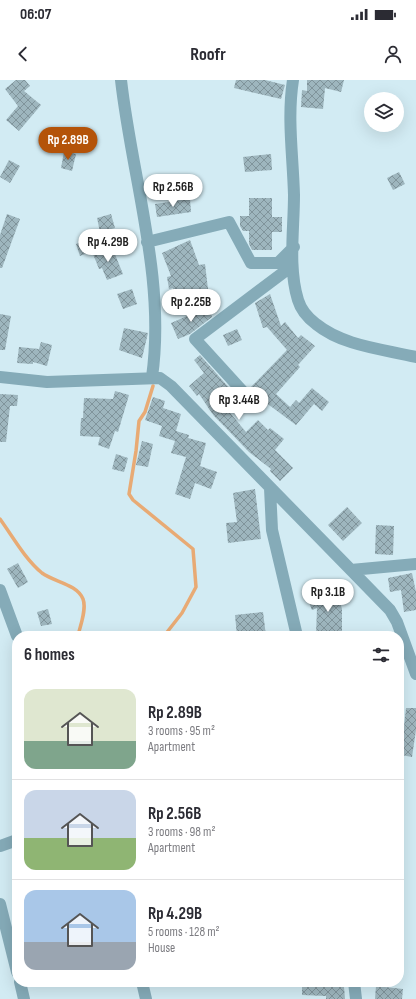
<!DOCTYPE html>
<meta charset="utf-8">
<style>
body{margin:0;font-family:"Sofia Sans Condensed",sans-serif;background:#f7f7f7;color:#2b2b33;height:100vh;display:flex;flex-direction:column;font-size:15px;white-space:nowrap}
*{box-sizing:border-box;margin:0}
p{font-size:13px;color:#7c7c81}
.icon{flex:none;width:22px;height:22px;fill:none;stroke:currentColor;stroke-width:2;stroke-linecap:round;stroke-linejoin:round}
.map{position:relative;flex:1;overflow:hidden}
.details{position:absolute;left:12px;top:551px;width:392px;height:356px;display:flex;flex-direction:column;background:#fff;border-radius:16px;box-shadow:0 4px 16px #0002}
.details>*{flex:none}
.tools{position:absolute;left:364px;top:12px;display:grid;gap:8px}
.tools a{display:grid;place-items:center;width:40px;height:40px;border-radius:50%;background:#fff;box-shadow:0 4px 16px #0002;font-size:20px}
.price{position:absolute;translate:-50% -34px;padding:0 9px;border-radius:14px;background:#fff;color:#222;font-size:13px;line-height:26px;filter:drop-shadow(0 1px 2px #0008)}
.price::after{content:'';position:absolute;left:50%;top:24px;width:12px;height:9px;margin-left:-6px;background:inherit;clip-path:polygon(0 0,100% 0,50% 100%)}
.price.current{background:#b45309;color:#fff}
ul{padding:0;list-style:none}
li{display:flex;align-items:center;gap:12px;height:100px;padding:0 12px}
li+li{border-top:1px solid #e1e1e2}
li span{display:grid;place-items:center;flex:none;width:112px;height:80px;border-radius:12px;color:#555}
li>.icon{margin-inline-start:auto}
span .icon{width:48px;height:48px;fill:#fffc;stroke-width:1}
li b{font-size:17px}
h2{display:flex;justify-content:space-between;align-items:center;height:48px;padding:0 12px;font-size:17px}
.status{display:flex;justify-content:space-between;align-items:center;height:28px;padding:0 20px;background:#fff;direction:ltr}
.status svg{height:11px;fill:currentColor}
header{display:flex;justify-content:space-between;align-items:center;height:52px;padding:0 12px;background:#fff;font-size:18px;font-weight:700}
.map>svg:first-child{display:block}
</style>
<div class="status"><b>06:07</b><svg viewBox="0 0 49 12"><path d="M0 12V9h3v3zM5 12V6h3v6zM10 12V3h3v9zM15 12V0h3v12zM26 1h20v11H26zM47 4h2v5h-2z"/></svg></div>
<header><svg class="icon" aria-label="back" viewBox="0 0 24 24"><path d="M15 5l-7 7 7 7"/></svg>Roofr<svg class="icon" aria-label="person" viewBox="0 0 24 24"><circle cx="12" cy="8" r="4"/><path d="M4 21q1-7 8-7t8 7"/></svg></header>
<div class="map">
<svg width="416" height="919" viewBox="0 0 416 919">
<defs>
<pattern id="building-cross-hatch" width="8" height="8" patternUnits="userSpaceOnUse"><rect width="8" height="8" fill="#9eb6be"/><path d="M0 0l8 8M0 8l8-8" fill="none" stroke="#80949b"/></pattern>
</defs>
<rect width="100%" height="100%" fill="#d2ebf3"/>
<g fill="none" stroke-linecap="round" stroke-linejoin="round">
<path stroke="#e8aa74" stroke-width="3.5" d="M153,306l-8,26 -6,9 -3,30 -7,43 4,6 60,49 3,38 -14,26 -18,23
M0,439c13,18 25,40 42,54 12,9 35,11 41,26 4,10 -3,27 -5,37"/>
</g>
<path fill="url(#building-cross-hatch)" d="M16,0h9l5,6 -6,5 17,14 -22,26 -13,-11 12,-14 -13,-17z
M236,0h29l20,5 -4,14 -47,-11z
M307,0h37l-3,12 -16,-4 -2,21 -22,-2 1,-17 5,1z
M64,72l12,2 -4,17 -11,-3z
M271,74l1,16 -27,2 -2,-15z
M9,80l11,6 -10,17 -10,-6z
M399,92l6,12 -12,6 -6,-12z
M249,118h23v19h10v15h-10v18h-20l-3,-6v-13h-6l-3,-5v-10h9z
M190,119l1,13 -34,5 -2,-13z
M7,134l13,5 -18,49h-2v-33z
M111,134l4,14 -15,4 -3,-14z
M96,157l4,11 -20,8 -4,-12z
M190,160l9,25 6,-1 3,25 -34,5 -1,-6 -4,1 -2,-12 4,-1 -9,-23z
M112,167l11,27 -16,6 -5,-12 -3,1 -6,-15z
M132,209l5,15 -14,5 -6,-15z
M270,214l11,32 4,-4 13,16 3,-3 14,11 -17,19 2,2 -24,27 14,13 6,-7 3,3 13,-15 17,14 -7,9 -8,-7 -18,21 -35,-26 -10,-12 36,-37 -20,-23 -4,1 -8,-25z
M208,227l4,10 -22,17 -12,5 -7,-16z
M0,234l11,2 -6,34h-5z
M124,248l24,5 -6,25 -23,-8z
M237,249l5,11 -14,6 -5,-11z
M41,262l11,3 -5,21 -14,-4v2l-16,-1 2,-16 20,2z
M200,275l39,44 -13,9 20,24 12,-12 10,10 2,-2 14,11 -9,11 18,18 -13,13 -10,-10 1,-2 -22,-17 -25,-26 -10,-10 -15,-22 -2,2 -8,-10 15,-13 -10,-13z
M115,311l14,4 -11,37 -3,-1 -6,18 -11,-4 2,-8 -20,-1 1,-18h2l1,-20 29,1z
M0,314l18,1 -1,11h-7l-4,36h-6z
M153,317l12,4 -2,7 18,6 -5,17 13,4 -1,3 18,5 -6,23 17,6 -6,17 -16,-6 -5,16 -15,-5 11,-37 -15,-4 4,-12 -16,-5 3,-10 -17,-6z
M142,361l11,3 -5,23 -12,-2z
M116,374l12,4 -4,14 -12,-3z
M255,409l6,50 -33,4 -2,-20 11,-1 -4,-29z
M347,427l15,16 -19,18 -15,-16z
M376,445l18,1 -1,29 -18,-1z
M18,483l10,19 -10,6 -11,-19z
M412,493l4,19v18l-12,2 -3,-22 -11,2 -2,-14z
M336,508l6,21v27l-26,-1 1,-27 -5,2 -5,-13z
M48,529l4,15 -11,2 -4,-14z
M263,532l3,24h-29l-2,-21z
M406,628h10v22l-4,27 -11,-2z
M302,902h22v5h20l1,12h-19v-3l-24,-1z
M376,906l27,3 -1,10h-27z"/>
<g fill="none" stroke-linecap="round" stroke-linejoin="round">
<path stroke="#85abb8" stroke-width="12" d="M121,0c11,98 45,199 31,297
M293,0c-6,38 0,76 1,115 0,35 -6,72 4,105 3,10 10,18 18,24 27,22 67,25 100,33
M147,162l82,-20 22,41h27l16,-16
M0,297l47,5 113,-4 11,8 180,184 65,-6
M246,315l-51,-56 97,-73
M270,408l2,42 25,106
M351,490l39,40 7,12 19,52
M0,510l17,46
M0,766l17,-6
M0,824l17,68
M20,902l4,17
M142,902l4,17
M354,902l2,17"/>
</g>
</svg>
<div class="tools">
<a><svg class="icon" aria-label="layers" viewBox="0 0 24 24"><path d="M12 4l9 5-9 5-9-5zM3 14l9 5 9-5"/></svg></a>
</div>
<b class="price current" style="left:68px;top:81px">Rp 2.89B</b>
<b class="price" style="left:173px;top:128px">Rp 2.56B</b>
<b class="price" style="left:108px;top:183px">Rp 4.29B</b>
<b class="price" style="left:191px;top:243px">Rp 2.25B</b>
<b class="price" style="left:239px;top:341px">Rp 3.44B</b>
<b class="price" style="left:328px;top:533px">Rp 3.1B</b>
<section class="details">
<h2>6 homes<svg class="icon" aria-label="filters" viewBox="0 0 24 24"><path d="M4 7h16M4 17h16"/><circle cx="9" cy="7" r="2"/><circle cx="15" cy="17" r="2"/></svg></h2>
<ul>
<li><span style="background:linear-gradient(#dfe7d0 65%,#7fa58c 0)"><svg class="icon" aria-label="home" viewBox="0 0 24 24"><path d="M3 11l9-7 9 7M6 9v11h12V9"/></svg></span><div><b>Rp 2.89B</b><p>3 rooms · 95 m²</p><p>Apartment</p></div></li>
<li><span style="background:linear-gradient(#c9d6e8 60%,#8fb573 0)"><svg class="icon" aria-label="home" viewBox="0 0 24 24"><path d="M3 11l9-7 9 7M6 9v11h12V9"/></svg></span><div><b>Rp 2.56B</b><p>3 rooms · 98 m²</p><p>Apartment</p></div></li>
<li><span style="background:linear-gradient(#a9c7e8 65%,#9aa5b1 0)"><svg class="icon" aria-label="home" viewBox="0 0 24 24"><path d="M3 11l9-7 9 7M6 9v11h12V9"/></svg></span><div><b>Rp 4.29B</b><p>5 rooms · 128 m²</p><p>House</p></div></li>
</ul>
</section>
</div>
